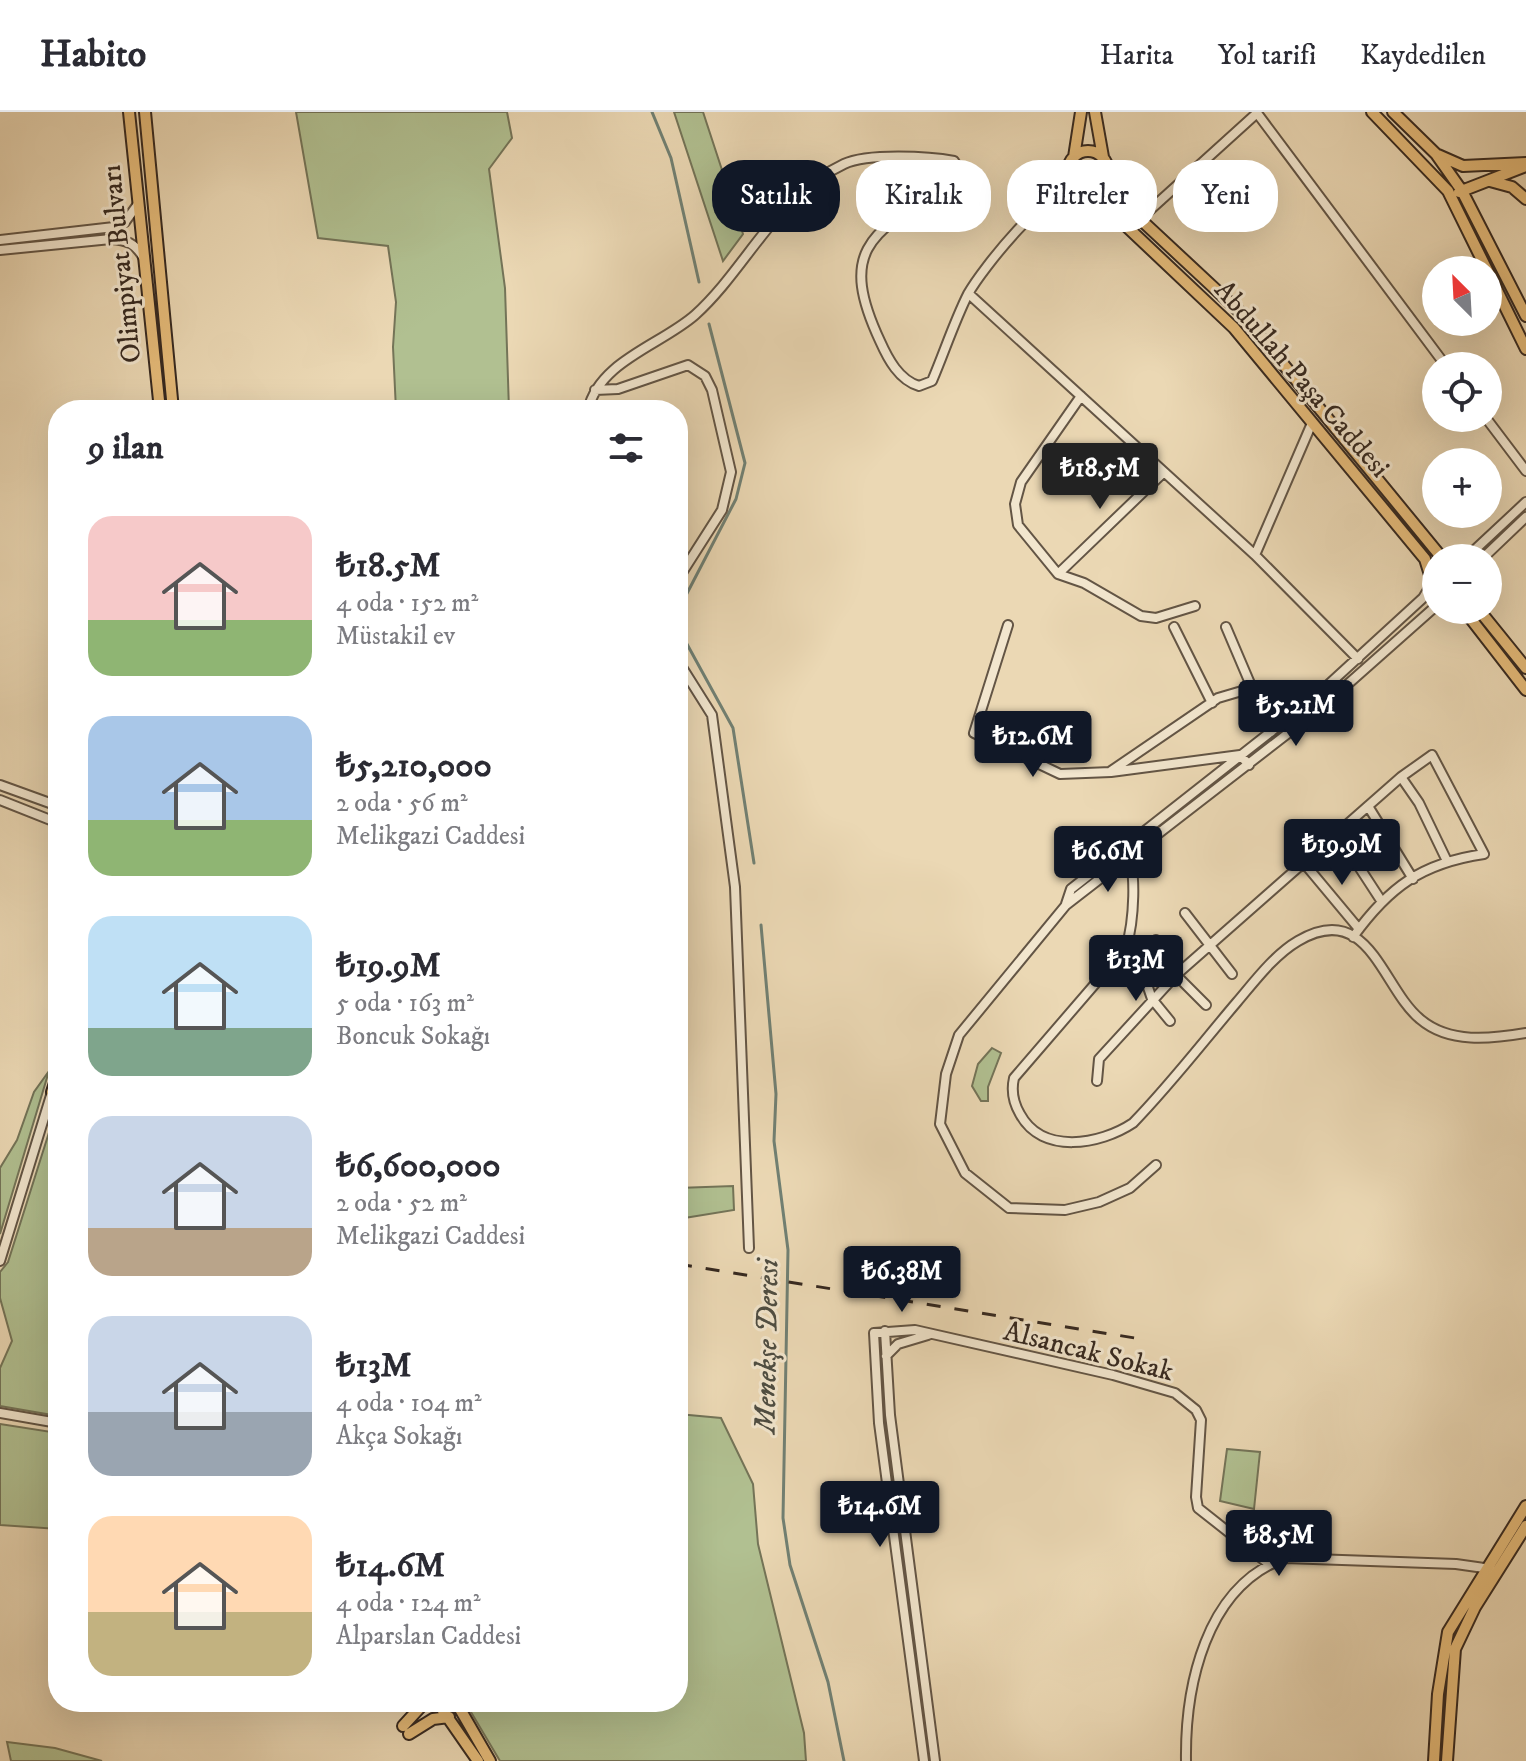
<!DOCTYPE html>
<html lang="tr">
<meta charset="utf-8">
<style>
body{margin:0;font-family:"IM FELL DW Pica",serif;background:#f7f7f7;color:#2b2b33;height:100vh;display:flex;flex-direction:column;font-size:30px;white-space:nowrap}
*{box-sizing:border-box;margin:0}
p{font-size:26px;color:#7c7c81}
.icon{flex:none;width:44px;height:44px;fill:none;stroke:currentColor;stroke-width:2;stroke-linecap:round;stroke-linejoin:round}
.map{position:relative;flex:1;overflow:hidden}
.sheet{position:absolute;left:48px;top:288px;width:640px;height:1312px;display:flex;flex-direction:column;background:#fff;border-radius:32px;box-shadow:0 8px 32px #0002}
.sheet>*{flex:none}
.banner{position:absolute;left:712px;top:48px;width:694px;height:72px;display:flex;gap:16px}
.needle{width:52px;rotate:336deg}
.fabs{position:absolute;left:1422px;top:144px;display:grid;gap:16px}
.fabs a{display:grid;place-items:center;width:80px;height:80px;border-radius:50%;background:#fff;box-shadow:0 8px 32px #0002;font-size:40px}
.price{position:absolute;translate:-50% -68px;padding:0 18px;border-radius:8px;background:#111827;color:#fff;font-size:26px;line-height:52px;filter:drop-shadow(0 2px 4px #0008)}
.price::after{content:'';position:absolute;left:50%;top:48px;width:24px;height:18px;margin-left:-12px;background:inherit;clip-path:polygon(0 0,100% 0,50% 100%)}
.price.on{background:#222;color:#fff}
ul{padding:0;list-style:none}
li{display:flex;align-items:center;gap:24px;height:200px;padding:0 40px}
li span{display:grid;place-items:center;flex:none;width:224px;height:160px;border-radius:24px;color:#555}
li>.icon{margin-inline-start:auto}
span .icon{width:96px;height:96px;fill:#fffc;stroke-width:1}
li b{font-size:34px}
h2{display:flex;justify-content:space-between;align-items:center;height:96px;padding:0 40px;font-size:34px}
.chip{padding:0 28px;border-radius:32px;background:#fff;box-shadow:0 8px 32px #0002;font-size:28px;line-height:72px}
.chip.on{background:#111827;color:#fff}
header{display:flex;align-items:center;gap:48px;box-sizing:border-box;height:112px;padding:0 40px;background:#fff;border-bottom:2px solid #e1e1e2}
header strong{font-size:38px}
nav{display:flex;gap:44px;margin-inline-start:auto;font-size:28px}
.map>svg:first-child{display:block}
</style>
<header>
<strong>Habito</strong>
<nav><a>Harita</a><a>Yol tarifi</a><a>Kaydedilen</a></nav>
</header>
<div class="map">
<svg width="1526" height="1649" viewBox="0 0 1526 1649">
<rect width="100%" height="100%" fill="#ebd8b4"/>
<filter id="stains"><feTurbulence type="fractalNoise" baseFrequency=".0025" numOctaves="4"/><feColorMatrix values="0 0 0 0 .2 0 0 0 0 .09 0 0 0 0 .02 0 0 0 .5 -.17"/></filter>
<radialGradient id="worn" r=".72"><stop offset=".6" stop-color="#630" stop-opacity="0"/><stop offset="1" stop-color="#630" stop-opacity=".3"/></radialGradient>
<path fill="#b1c091" stroke="#747458" stroke-width="2" d="M296,0h211l5,26 -23,31 16,119 4,122h-113l-3,-63 3,-45 -8,-56 -70,-8z
M674,0h29l40,122 -20,27z
M992,936l9,5 -13,34v14h-7l-9,-15 6,-22z
M49,959l-49,163v-66l17,-28 17,-48z
M58,992v312l-58,-10v-38l12,-27 -12,-43v-26l8,-10z
M733,1074l1,24 -56,9v-31z
M678,1302l43,4 32,66 5,60 46,189 2,28h-306l-35,-59h213z
M0,1312l58,9v96l-58,-4z
M1227,1337l33,3 -6,57 -34,-8z
M7,1630l48,6 47,13h-91z"/>
<g fill="none" stroke-linecap="round" stroke-linejoin="round">
<path stroke="#718073" stroke-width="3" d="M652,0l19,46 28,124
M709,212l36,139 -9,36 -54,104v32l51,93 21,135
M761,813l15,169 -2,47 14,109 -5,268 7,47 38,117 16,79"/>
<g stroke="#635545" stroke-width="12">
<path id="minor" d="M1050,84l19,-31
M1140,107l117,-106 189,253
M0,128l114,-13 11,-5 13,-18
M0,138l111,-11c15,1 24,4 32,18
M969,182l286,261 103,104
M595,278l23,-1 70,-24 17,11 7,14 19,82 -9,38 -44,69
M1081,284l-60,86 -6,22 3,21 40,49 26,9 57,33 15,2 39,-12
M588,298c11,-49 73,-65 107,-95 52,-47 80,-119 149,-151 23,-11 85,-8 110,-3l4,7c0,12 -9,16 -18,22 -72,44 -101,63 -60,151 8,18 19,39 39,45l13,-5c12,-28 22,-59 36,-87 14,-25 80,-108 109,-107
M1486,306l40,53
M1255,443l57,-132
M1466,446l60,-56
M1483,446l43,-41
M1058,462l106,-102
M1008,513l-34,108 86,41 51,-2 129,-17 9,10
M1174,515l38,76
M1226,515l26,61
M678,549l34,54 23,172 14,361
M1111,659l107,-73 34,-10 19,44
M1401,665l18,26 27,56
M0,673l58,21
M0,688l58,23
M1368,694l45,73
M1337,721l43,66
M1124,735c15,20 9,78 2,101l-112,130c-3,13 -1,24 6,36 22,41 80,31 113,9 37,-38 70,-81 104,-121 17,-20 37,-47 61,-61 71,-42 84,47 122,78 29,25 71,20 106,14
M1304,751l55,66
M1066,792l5,-15 244,-192 108,-99 9,-15
M1185,801l47,61
M1156,828l20,35 30,30
M1140,852l12,35 18,22
M1097,969l2,-22 77,-84 225,-198 31,-22 52,99c-62,9 -95,33 -131,83
M1156,1053l-26,23 -31,14 -34,8 -56,-2 -44,-35 -25,-49 6,-50 13,-39 107,-130 256,-198 114,-101
M0,1149l52,-169
M885,1219l5,84 45,346
M886,1244l12,-12 30,-9
M0,1301l58,10
M924,1649l-45,-338 -5,-90 41,-3 198,45 62,18 21,17 5,10 -5,77 2,11 71,56
M1186,1649c-1,-74 19,-174 99,-203l171,6 35,5"/>
</g>
<g stroke="#362920" stroke-width="14">
<path id="major" d="M129,0l31,298
M145,0l28,298
M1095,0l8,45
M1372,0l76,79 78,158
M1393,0l43,42 26,37 64,125
M1068 59a20 20 0 1 1 40 0a20 20 0 1 1-40 0Z
M1438,43l25,11 63,-3
M1074,45l7,-45
M1108,62l17,31 117,109 200,244
M1490,69l22,6 14,12
M1088,78l146,138 191,231 11,35
M1459,80l67,-26
M1464,498l62,80
M1479,498l47,58
M52,980l6,-18
M437,1590l41,59
M456,1590l34,59
M403,1614l22,-24
M409,1622l24,-15 16,-2
M1434,1649l4,-67 10,-62 78,-126
M1447,1649l8,-112 20,-42 51,-81"/>
</g>
<use href="#minor" stroke="#f2e6ce" stroke-width="8"/>
<use href="#major" stroke="#e6bc7a" stroke-width="10"/>
<path stroke="#362920" stroke-width="3" stroke-dasharray="14 14" stroke-linecap="butt" d="M678,1152l463,75"/>
</g>
<g text-anchor="middle" stroke-width="6" stroke-linejoin="round" paint-order="stroke">
<g font-size="28" fill="#362920" stroke="#f2e6ce">
<text transform="translate(120 152) rotate(-96)" y="10">Olimpiyat Bulvarı</text>
<text transform="translate(1303 266) rotate(49)" y="10">Abdullah Paşa Caddesi</text>
<text transform="translate(1089 1238) rotate(14)" y="10">Alsancak Sokak</text>
</g>
<g font-size="30" font-style="italic" fill="#4e4d42" stroke="#f2e6ce">
<text transform="translate(766 1234) rotate(-89)" y="10">Menekşe Deresi</text>
</g>
</g>
<rect width="100%" height="100%" filter="url(#stains)"/>
<rect width="100%" height="100%" fill="url(#worn)"/>
</svg>
<div class="fabs">
<a><svg class="needle" viewBox="-14 -14 28 28"><path d="M0-13l5 13h-10z" fill="#e53935"/><path d="M0 13l5-13h-10z" fill="#7c7c81"/></svg></a>
<a><svg class="icon" aria-label="locate" viewBox="0 0 24 24"><circle cx="12" cy="12" r="6"/><path d="M12 2v4M12 18v4M2 12h4M18 12h4"/></svg></a>
<a>+</a>
<a>−</a>
</div>
<b class="price on" style="left:1100px;top:399px">₺18.5M</b>
<b class="price" style="left:1296px;top:636px">₺5.21M</b>
<b class="price" style="left:1033px;top:667px">₺12.6M</b>
<b class="price" style="left:1342px;top:775px">₺19.9M</b>
<b class="price" style="left:1108px;top:782px">₺6.6M</b>
<b class="price" style="left:1136px;top:891px">₺13M</b>
<b class="price" style="left:902px;top:1202px">₺6.38M</b>
<b class="price" style="left:880px;top:1437px">₺14.6M</b>
<b class="price" style="left:1279px;top:1466px">₺8.5M</b>
<div class="banner">
<a class="chip on">Satılık</a>
<a class="chip">Kiralık</a>
<a class="chip">Filtreler</a>
<a class="chip">Yeni</a>
</div>
<section class="sheet">
<h2>9 ilan<svg class="icon" aria-label="filters" viewBox="0 0 24 24"><path d="M4 7h16M4 17h16"/><circle cx="9" cy="7" r="2"/><circle cx="15" cy="17" r="2"/></svg></h2>
<ul>
<li><span style="background:linear-gradient(#f6c9c9 65%,#8fb573 0)"><svg class="icon" aria-label="home" viewBox="0 0 24 24"><path d="M3 11l9-7 9 7M6 9v11h12V9"/></svg></span><div><b>₺18.5M</b><p>4 oda · 152 m²</p><p>Müstakil ev</p></div></li>
<li><span style="background:linear-gradient(#a9c7e8 65%,#8fb573 0)"><svg class="icon" aria-label="home" viewBox="0 0 24 24"><path d="M3 11l9-7 9 7M6 9v11h12V9"/></svg></span><div><b>₺5,210,000</b><p>2 oda · 56 m²</p><p>Melikgazi Caddesi</p></div></li>
<li><span style="background:linear-gradient(#bfe0f5 70%,#7fa58c 0)"><svg class="icon" aria-label="home" viewBox="0 0 24 24"><path d="M3 11l9-7 9 7M6 9v11h12V9"/></svg></span><div><b>₺19.9M</b><p>5 oda · 163 m²</p><p>Boncuk Sokağı</p></div></li>
<li><span style="background:linear-gradient(#c9d6e8 70%,#b9a48a 0)"><svg class="icon" aria-label="home" viewBox="0 0 24 24"><path d="M3 11l9-7 9 7M6 9v11h12V9"/></svg></span><div><b>₺6,600,000</b><p>2 oda · 52 m²</p><p>Melikgazi Caddesi</p></div></li>
<li><span style="background:linear-gradient(#c9d6e8 60%,#9aa5b1 0)"><svg class="icon" aria-label="home" viewBox="0 0 24 24"><path d="M3 11l9-7 9 7M6 9v11h12V9"/></svg></span><div><b>₺13M</b><p>4 oda · 104 m²</p><p>Akça Sokağı</p></div></li>
<li><span style="background:linear-gradient(#ffd9b3 60%,#c2b280 0)"><svg class="icon" aria-label="home" viewBox="0 0 24 24"><path d="M3 11l9-7 9 7M6 9v11h12V9"/></svg></span><div><b>₺14.6M</b><p>4 oda · 124 m²</p><p>Alparslan Caddesi</p></div></li>
</ul>
</section>
</div>
